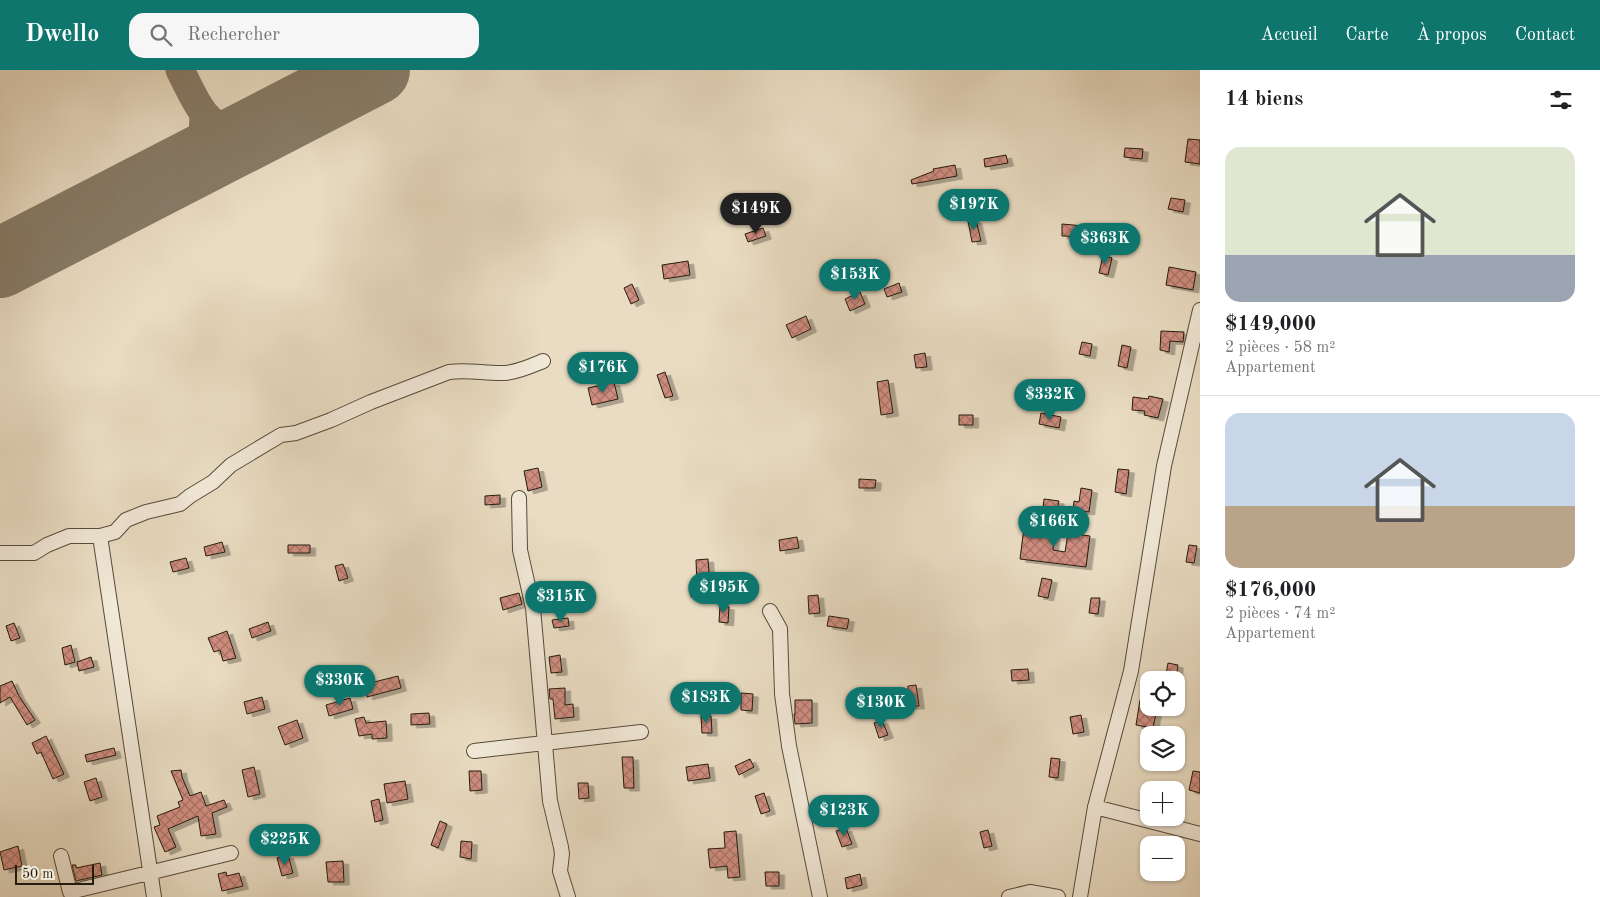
<!DOCTYPE html>
<html lang="fr">
<meta charset="utf-8">
<style>
body{margin:0;font-family:"Old Standard TT",serif;background:#f6f6f6;color:#202124;height:100vh;display:flex;flex-direction:column;font-size:19px;white-space:nowrap}
*{box-sizing:border-box;margin:0}
p{font-size:16px;color:#757577}
.icon{flex:none;width:28px;height:28px;fill:none;stroke:currentColor;stroke-width:2;stroke-linecap:round;stroke-linejoin:round}
.map{position:relative;flex:1;overflow:hidden}
.panel{display:flex;flex-direction:column;background:#fff;width:400px}
.panel>*{flex:none}
.buttons{position:absolute;left:1140px;top:601px;display:grid;gap:10px}
.buttons a{display:grid;place-items:center;width:45px;height:45px;border-radius:10px;background:#fff;box-shadow:0 1px 4px #0004;font-size:25px}
.scale{position:absolute;left:15px;bottom:12px;width:79px;box-sizing:border-box;padding-left:5px;border:2px solid #251b0f;border-top:0;font-size:14px;line-height:18px;white-space:nowrap;color:#251b0f;-webkit-text-stroke:4px #f1e8d7;paint-order:stroke}
.price{position:absolute;translate:-50% -42px;padding:0 11px;border-radius:18px;background:#0f766e;color:#fff;font-size:16px;line-height:32px;filter:drop-shadow(0 1px 2px #0008)}
.price::after{content:'';position:absolute;left:50%;top:30px;width:15px;height:11px;margin-left:-8px;background:inherit;clip-path:polygon(0 0,100% 0,50% 100%)}
.price.on{background:#222;color:#fff}
ul{padding:0;list-style:none}
li{display:grid;align-content:center;gap:10px;height:265px;padding:0 25px}
li+li{border-top:1px solid #e0e0e0}
li span{display:grid;place-items:center;height:155px;border-radius:15px;color:#555}
li>.icon{margin-inline-start:auto}
span .icon{width:90px;height:90px;fill:#fffc;stroke-width:1}
li b{font-size:21px}
h2{display:flex;justify-content:space-between;align-items:center;height:60px;padding:0 25px;font-size:21px}
header{display:flex;align-items:center;gap:30px;box-sizing:border-box;height:70px;padding:0 25px;background:#0f766e;color:#fff}
header strong{font-size:24px}
nav{display:flex;gap:28px;margin-inline-start:auto;font-size:18px}
.search{width:350px;height:45px;background:#f6f6f6;display:flex;align-items:center;gap:12px;box-sizing:border-box;padding:0 18px;border-radius:15px;color:#757577;font-size:19px}
main{display:flex;flex:1;min-height:0}
.map>svg:first-child{display:block}
</style>
<header>
<strong>Dwello</strong>
<div class="search"><svg class="icon" aria-label="search" viewBox="0 0 24 24"><circle cx="10" cy="10" r="6"/><path d="M15 15l6 6"/></svg>Rechercher</div>
<nav><a>Accueil</a><a>Carte</a><a>À propos</a><a>Contact</a></nav>
</header>
<main>
<div class="map">
<svg width="1200" height="827" viewBox="0 0 1200 827">
<defs>
<pattern id="building-cross-hatch" width="8" height="8" patternUnits="userSpaceOnUse" patternTransform="scale(1.25)"><rect width="8" height="8" fill="#d08e80"/><path d="M0 0l8 8M0 8l8-8" fill="none" stroke="#a97367"/></pattern>
<filter id="shadow"><feDropShadow dx="5.5" dy="3" stdDeviation="0" flood-color="#0004"/></filter>
</defs>
<rect width="100%" height="100%" fill="#e9dcc2"/>
<filter id="stains"><feTurbulence type="fractalNoise" baseFrequency=".004" numOctaves="4"/><feColorMatrix values="0 0 0 0 .2 0 0 0 0 .09 0 0 0 0 .02 0 0 0 .5 -.17"/></filter>
<radialGradient id="worn" r=".72"><stop offset=".6" stop-color="#630" stop-opacity="0"/><stop offset="1" stop-color="#630" stop-opacity=".3"/></radialGradient>
<g fill="none" stroke-linecap="round" stroke-linejoin="round">
<path stroke="#877c68" stroke-width="29" d="M180,0c13,24 22,55 52,61 8,2 19,-1 28,-2
M185,98l14,-17 4,-15 1,-21"/>
<path stroke="#877c68" stroke-width="70" d="M0,193l375,-193"/>
</g>
<path fill="url(#building-cross-hatch)" stroke="#251b0f" filter="url(#shadow)" d="M1188,69l12,1v24l-15,-2z
M1125,78l18,1 -1,10 -18,-2z
M1006,85l2,8 -23,4 -1,-8z
M955,95l2,11 -45,8 -1,-4 23,-9 -1,-2z
M1171,128l14,2 -2,12 -15,-3z
M976,150l5,21 -9,1 -4,-21z
M1062,154l44,4 -1,13h-13v-4l-30,-1z
M763,158l3,8 -18,6 -3,-8z
M1103,185l9,3 -4,17 -9,-2z
M688,191l2,14 -26,4 -2,-14z
M1169,197l27,5 -3,18 -27,-5z
M899,213l3,9 -15,5 -3,-8z
M632,214l7,16 -8,4 -7,-16z
M860,222l5,12 -15,7 -5,-12z
M806,246l5,13 -19,9 -6,-13z
M1161,261l23,1 -1,10 -13,-1 -1,11 -9,-2z
M1082,272l10,2 -2,12 -11,-2z
M1122,275l9,2 -4,21 -9,-2z
M925,283l2,14 -11,1 -2,-13z
M665,302l8,24 -8,2 -8,-23z
M888,310l5,33 -12,2 -4,-33z
M614,312l4,17 -26,6 -4,-17z
M1149,326l14,3 -5,19 -14,-3 1,-4 -13,-1 1,-13 15,2z
M1041,343l20,4 -2,11 -20,-4z
M959,345h14v10h-14z
M538,398l4,19 -14,4 -4,-20z
M1118,399l11,1 -3,24 -11,-2z
M859,409l17,1 -1,8h-16z
M1081,418l11,2 -3,22 -16,-2 1,-9 5,1z
M500,425v9l-15,1v-9z
M1044,429l15,2 -2,9 -14,-2z
M1024,457l31,4 -2,19 12,2 3,-19 22,3 -4,31 -66,-8z
M797,467l2,11 -19,3 -1,-11z
M222,472l3,10 -19,4 -2,-9z
M288,475h22v8h-22z
M1189,475l8,1 -3,17 -8,-1z
M186,488l3,10 -16,4 -3,-10z
M708,489l3,37 -20,1v-10l6,-1 -1,-26z
M343,494l5,14 -9,3 -4,-15z
M1042,508l10,2 -4,18 -10,-2z
M519,523l3,11 -19,6 -3,-12z
M818,525l2,18 -11,1 -1,-18z
M1091,528h9l-2,16 -9,-1z
M720,536l9,1 -1,16 -9,-1z
M829,546l20,3 -2,10 -20,-3z
M568,548l1,8 -15,2 -2,-8z
M268,552l3,9 -19,7 -3,-9z
M14,553l6,15 -9,3 -5,-15z
M227,561l9,27 -13,3 -3,-11 -6,2 -6,-14z
M71,575l4,17 -10,3 -3,-17z
M560,585l2,17 -11,1 -2,-16z
M91,587l3,10 -15,4 -2,-9z
M1168,593l10,2 -2,15h-11z
M1028,599l1,11 -17,1 -1,-11z
M398,606l3,12 -34,9 -1,-13z
M12,611l7,15 16,24 -8,5 -17,-28 -10,6v-17z
M916,615l3,21h-11v-20z
M565,618v17l8,-1 1,13 -19,2 -2,-20h-3l-1,-10z
M741,623l12,1 -1,17 -11,-1z
M262,627l3,12 -18,5 -3,-12z
M350,628l3,11 -24,7 -3,-11z
M795,630h17v23l-17,1 -1,-10h1z
M1140,630l9,2v6h8l-4,20 -17,-3z
M429,643l1,11 -19,1v-11z
M1081,645l3,17 -11,2 -3,-17z
M701,646h10l1,17h-10z
M364,647l2,6 20,-2 1,17 -15,1v-5l-13,2 -4,-17z
M297,650l6,18 -18,7 -7,-18z
M882,650l6,15 -9,3 -5,-15z
M46,666l18,38 -11,5 -12,-27 -4,2 -5,-11z
M114,678l2,7 -29,7 -2,-7z
M622,687h11l1,31h-10z
M1051,688l9,1 -2,19 -9,-1z
M750,689l4,8 -15,8 -4,-9z
M708,694l2,14 -22,3 -2,-14z
M254,697l6,27 -12,3 -6,-27z
M181,700l1,7 8,19 11,-4 5,14 18,-6 3,7 -15,6 4,21 -15,2 -3,-20 -30,13 8,18 -11,5 -11,-25 6,-2 -3,-9 23,-9 -2,-5 5,-2 -12,-29z
M469,701h12l1,19 -12,1z
M1193,701l7,1v21l-11,-3z
M96,708l6,19 -12,4 -6,-19z
M405,711l3,18 -21,4 -3,-19z
M578,713h10l1,15 -10,1z
M764,723l6,18 -9,3 -6,-18z
M379,729l4,21 -8,2 -4,-21z
M440,751l7,3 -9,24 -7,-3z
M846,758l6,16 -10,3 -6,-16z
M988,760l4,16 -8,2 -4,-16z
M736,761l4,46 -12,1 -1,-12 -17,2 -2,-19 17,-1 -1,-16z
M461,771l11,1 -1,17 -11,-2z
M18,776l4,20 -18,4 -4,-18z
M288,785l5,18 -11,3 -5,-18z
M343,791l1,21h-16l-2,-20z
M100,793l2,12 -26,6 -4,-16h4v3z
M226,802l1,4 12,-3 4,13 -21,5 -4,-17z
M765,802h14v14h-13z
M860,804l2,11 -15,4 -2,-11z"/>
<g fill="none" stroke-linecap="round" stroke-linejoin="round">
<g stroke="#564b3c" stroke-width="16">
<path id="minor" d="M519,428l1,52 13,58 17,193 11,46 1,7 -2,17 8,26
M100,466l54,361
M0,483h34l13,-8 22,-9h31l15,-4 11,-12 20,-8 34,-8 10,-8 23,-14 18,-17 50,-30 15,-2 35,-13 40,-18 78,-30c19,-3 37,2 56,1 13,-1 26,-7 38,-12
M770,541l10,18 2,65 7,52 31,151
M474,681l167,-19
M1095,737l105,27
M61,786l9,36 161,-39
M1009,827l21,-5 28,5
M1080,827l15,-90 36,-136 33,-205 36,-156"/>
</g>
<use href="#minor" stroke="#f1e8d7" stroke-width="14"/>
</g>
<rect width="100%" height="100%" filter="url(#stains)"/>
<rect width="100%" height="100%" fill="url(#worn)"/>
</svg>
<div class="buttons">
<a><svg class="icon" aria-label="locate" viewBox="0 0 24 24"><circle cx="12" cy="12" r="6"/><path d="M12 2v4M12 18v4M2 12h4M18 12h4"/></svg></a>
<a><svg class="icon" aria-label="layers" viewBox="0 0 24 24"><path d="M12 4l9 5-9 5-9-5zM3 14l9 5 9-5"/></svg></a>
<a>+</a>
<a>−</a>
</div>
<div class="scale">50 m</div>
<b class="price" style="left:974px;top:161px">$197K</b>
<b class="price on" style="left:756px;top:165px">$149K</b>
<b class="price" style="left:1105px;top:195px">$363K</b>
<b class="price" style="left:855px;top:231px">$153K</b>
<b class="price" style="left:603px;top:324px">$176K</b>
<b class="price" style="left:1050px;top:351px">$332K</b>
<b class="price" style="left:1054px;top:478px">$166K</b>
<b class="price" style="left:724px;top:544px">$195K</b>
<b class="price" style="left:561px;top:553px">$315K</b>
<b class="price" style="left:340px;top:637px">$330K</b>
<b class="price" style="left:706px;top:654px">$183K</b>
<b class="price" style="left:881px;top:659px">$130K</b>
<b class="price" style="left:844px;top:767px">$123K</b>
<b class="price" style="left:285px;top:796px">$225K</b>
</div>
<section class="panel">
<h2>14 biens<svg class="icon" aria-label="filters" viewBox="0 0 24 24"><path d="M4 7h16M4 17h16"/><circle cx="9" cy="7" r="2"/><circle cx="15" cy="17" r="2"/></svg></h2>
<ul>
<li><span style="background:linear-gradient(#dfe7d0 70%,#9aa5b1 0)"><svg class="icon" aria-label="home" viewBox="0 0 24 24"><path d="M3 11l9-7 9 7M6 9v11h12V9"/></svg></span><div><b>$149,000</b><p>2 pièces · 58 m²</p><p>Appartement</p></div></li>
<li><span style="background:linear-gradient(#c9d6e8 60%,#b9a48a 0)"><svg class="icon" aria-label="home" viewBox="0 0 24 24"><path d="M3 11l9-7 9 7M6 9v11h12V9"/></svg></span><div><b>$176,000</b><p>2 pièces · 74 m²</p><p>Appartement</p></div></li>
</ul>
</section>
</main>
